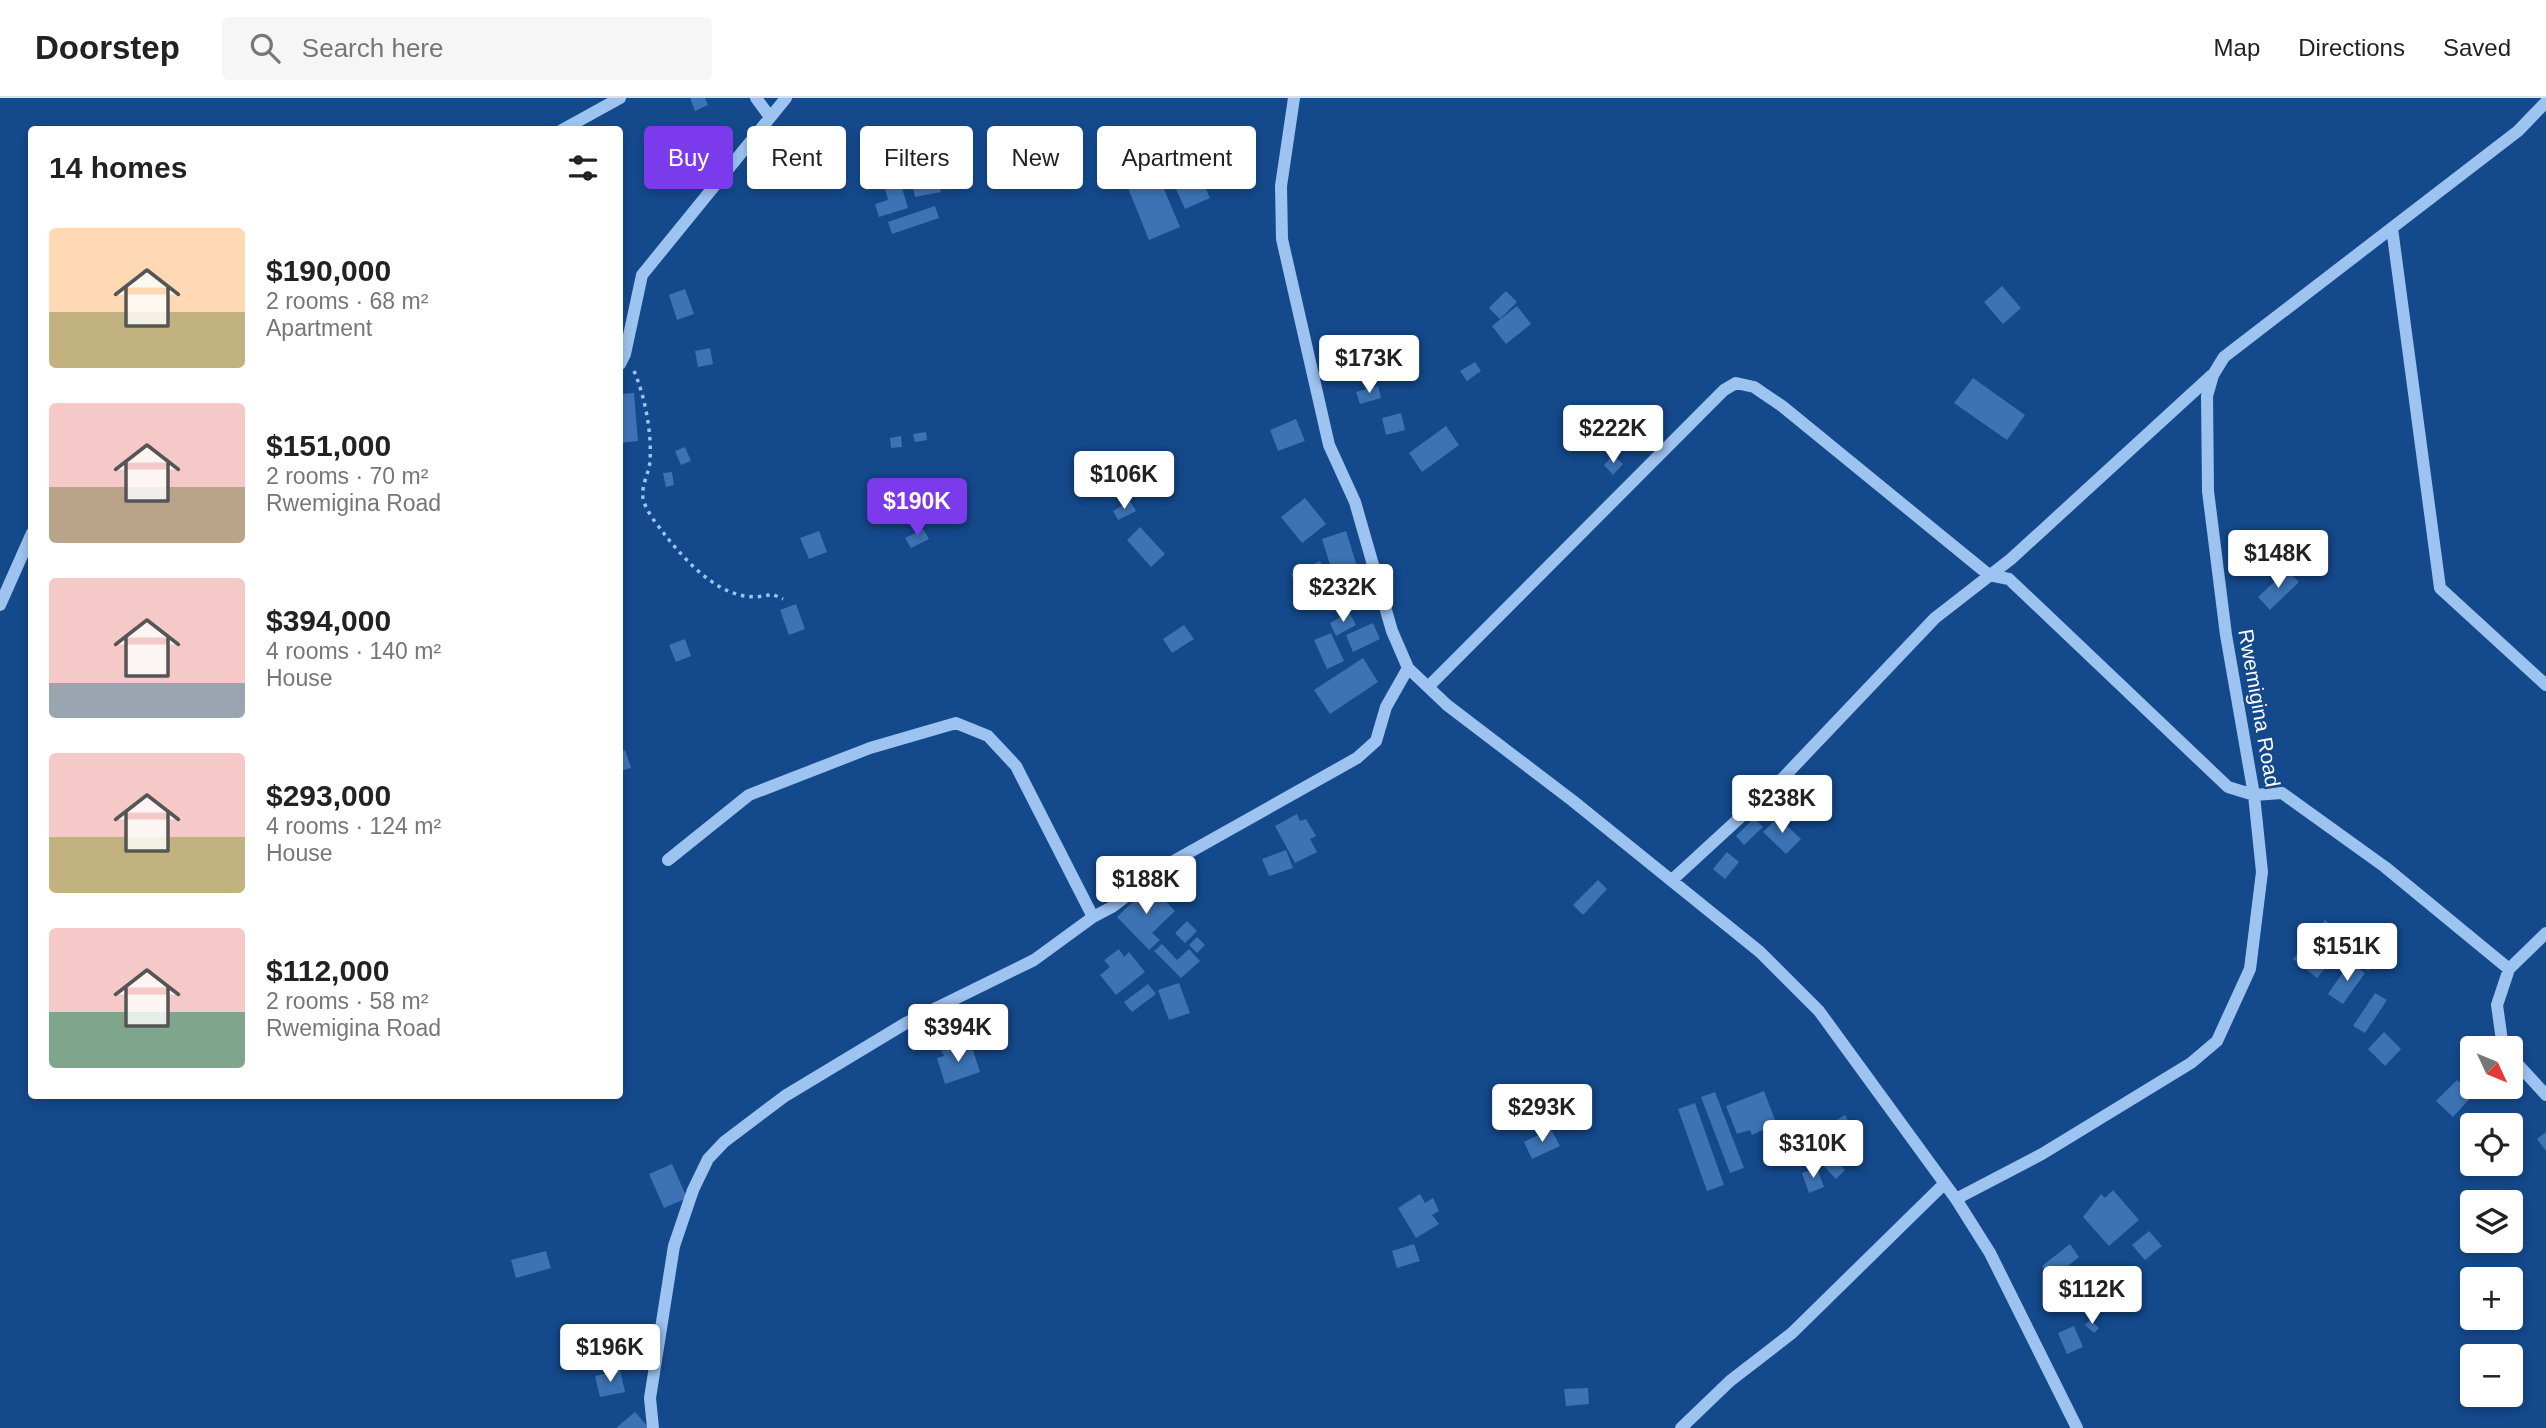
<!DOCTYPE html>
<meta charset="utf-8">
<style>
body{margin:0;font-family:Arial,sans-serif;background:#f6f6f6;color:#222;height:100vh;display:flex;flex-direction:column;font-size:26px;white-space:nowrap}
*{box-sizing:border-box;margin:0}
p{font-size:23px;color:#767676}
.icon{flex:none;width:38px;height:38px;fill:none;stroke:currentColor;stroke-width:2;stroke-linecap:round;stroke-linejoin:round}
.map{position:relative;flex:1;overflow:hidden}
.panel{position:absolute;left:28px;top:28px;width:595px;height:973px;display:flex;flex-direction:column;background:#fff;border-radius:7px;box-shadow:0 4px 10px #0003}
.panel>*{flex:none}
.hud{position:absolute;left:644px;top:28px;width:665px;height:63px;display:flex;gap:14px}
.needle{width:46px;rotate:134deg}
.fabs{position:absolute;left:2460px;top:938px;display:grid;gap:14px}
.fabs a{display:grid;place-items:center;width:63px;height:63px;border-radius:7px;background:#fff;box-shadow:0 4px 10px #0003;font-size:35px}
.price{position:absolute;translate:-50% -60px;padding:0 16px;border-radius:7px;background:#fff;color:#222;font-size:23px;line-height:46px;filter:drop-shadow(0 2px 4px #0008)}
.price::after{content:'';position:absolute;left:50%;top:42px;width:21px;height:16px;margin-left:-10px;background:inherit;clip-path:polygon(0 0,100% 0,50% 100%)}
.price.active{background:#7c3aed;color:#fff}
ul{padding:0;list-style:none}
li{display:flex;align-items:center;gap:21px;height:175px;padding:0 21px}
li span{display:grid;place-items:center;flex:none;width:196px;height:140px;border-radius:7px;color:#555}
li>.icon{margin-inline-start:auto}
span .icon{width:84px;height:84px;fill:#fffc;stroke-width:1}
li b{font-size:30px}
h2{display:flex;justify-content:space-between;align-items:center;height:84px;padding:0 21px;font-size:30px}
.pill{padding:0 24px;border-radius:7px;background:#fff;box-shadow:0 4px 10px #0003;font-size:24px;line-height:63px}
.pill.active{background:#7c3aed;color:#fff}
header{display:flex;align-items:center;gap:42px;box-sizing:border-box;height:98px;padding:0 35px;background:#fff;border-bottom:2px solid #e0e0e0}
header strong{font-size:33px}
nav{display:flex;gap:38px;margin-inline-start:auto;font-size:24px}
.search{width:490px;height:63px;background:#f6f6f6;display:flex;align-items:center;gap:18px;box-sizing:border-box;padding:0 24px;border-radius:7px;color:#767676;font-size:26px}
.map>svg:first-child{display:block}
</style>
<header>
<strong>Doorstep</strong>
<div class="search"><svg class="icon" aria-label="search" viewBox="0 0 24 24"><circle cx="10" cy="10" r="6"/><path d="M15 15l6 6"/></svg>Search here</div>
<nav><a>Map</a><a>Directions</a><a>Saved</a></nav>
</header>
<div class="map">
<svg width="2546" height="1330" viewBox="0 0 2546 1330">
<rect width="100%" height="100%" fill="#14498c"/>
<path fill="#3d73b5" d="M690,0h15l3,7 -13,6z
M933,50l8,44 -26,5 -9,-43z
M1193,62l17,38 -25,11 -17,-38z
M894,63l14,47 -29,9 -4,-13 13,-4 -4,-16 -18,6 -6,-19z
M1158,77l22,52 -31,13 -21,-52z
M935,108l4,12 -47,16 -4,-12z
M2002,188l19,22 -18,16 -19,-22z
M685,191l9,25 -17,6 -8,-25z
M1506,193l11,11 -17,17 -11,-11z
M1517,208l14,18 -25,20 -14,-18z
M710,250l3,16 -15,3 -3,-16z
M1475,264l6,9 -14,10 -7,-10z
M1973,280l52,37 -18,25 -53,-37z
M1378,288l3,12 -21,6 -4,-12z
M634,295l4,48 -18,2v-49z
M1401,315l4,17 -19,5 -4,-17z
M1296,321l9,22 -27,10 -8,-21z
M1446,328l13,19 -37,27 -13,-19z
M926,334l1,8 -12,2 -2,-8z
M901,338l1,11 -11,1 -1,-10z
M685,349l6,14 -10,4 -6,-14z
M1613,357l10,9 -10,11 -9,-10z
M672,374l2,13 -8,2 -3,-14z
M1305,400l21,26 -24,19 -21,-26z
M1130,403l6,10 -18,9 -5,-9z
M1140,429l25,27 -14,13 -24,-27z
M923,431l6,10 -18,9 -6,-10z
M819,433l8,21 -18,7 -9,-21z
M1346,433l15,48 -24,8 -15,-48z
M1320,463l7,15 -29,13 -7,-15z
M2287,472l12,12 -29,28 -12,-13z
M796,506l9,25 -16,6 -9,-25z
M1349,514l7,13 -20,11 -6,-13z
M1373,525l7,16 -27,13 -7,-17z
M1184,527l10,14 -22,14 -9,-14z
M1331,535l13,28 -17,8 -13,-29z
M685,541l6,17 -15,6 -7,-17z
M1363,560l15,24 -48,32 -16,-24z
M625,652l6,18 -11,3v-19z
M1297,716l3,7 6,-2 10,17 -6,3 7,13 -22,11 -20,-37z
M1778,719l23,22 -15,15 -23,-22z
M1754,720l9,9 -19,18 -8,-9z
M1286,752l7,18 -24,8 -7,-17z
M1727,754l12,10 -14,17 -12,-10z
M1598,782l9,9 -24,26 -10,-10z
M1150,787l25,26 -23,22 8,7 -11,10 -32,-33z
M2325,822l23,20 -31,38 -24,-19z
M1187,823l10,10 -12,12 -10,-10z
M1197,839l8,8 -8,8 -8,-8z
M2368,839l17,13 -17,21 -17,-14z
M1162,846l15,16 12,-11 11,12 -19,17 -27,-27z
M1119,851l5,8 5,-5 16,20 -29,23 -16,-20 10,-8 -6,-7z
M2350,864l15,11 -22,31 -15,-10z
M1179,885l11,30 -21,7 -11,-30z
M1148,886l8,10 -24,18 -8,-10z
M2375,895l12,7 -22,33 -12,-7z
M2384,934l17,17 -16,17 -17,-17z
M957,946l2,7 13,-4 8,25 -35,12 -8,-26 7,-2 -3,-7z
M2457,982l16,15 -20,22 -17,-16z
M1764,993l11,29 -9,4 2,4 -16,7 -2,-5 -13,4 -11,-28z
M1715,994l29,76 -14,5 -29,-76z
M1695,1005l29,82 -17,6 -29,-82z
M1845,1017l12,22 -32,18 -12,-21z
M1551,1031l9,17 -28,13 -8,-17z
M2546,1034v19l-9,-12z
M1832,1058l13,14 -9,9 -14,-15z
M672,1066l15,34 -23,10 -15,-34z
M1817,1070l7,19 -15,6 -7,-20z
M2113,1092l26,30 -30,26 -26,-29 18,-23 4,4z
M1420,1096l5,9 8,-5 6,13 -7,4 7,9 -23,14 -18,-30z
M2149,1133l13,15 -17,14 -13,-15z
M1414,1146l6,17 -23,7 -5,-17z
M2070,1146l9,13 -27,22 -10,-13z
M546,1153l5,17 -35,10 -5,-18z
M2128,1169l13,16 -20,16 -12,-15z
M2090,1222l9,8 -5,5 -9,-8z
M617,1227l5,31 -44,11 -5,-22 29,-7 -2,-9z
M2074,1228l9,21 -16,7 -9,-21z
M620,1272l5,22 -25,5 -5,-21z
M1588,1290l1,16 -23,2 -2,-17z
M635,1314l14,16h-33z"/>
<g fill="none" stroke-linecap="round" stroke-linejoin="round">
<path stroke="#9dc3f0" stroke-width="3.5" stroke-dasharray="3.5 5" stroke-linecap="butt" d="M634,273c11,25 18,63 16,90 -1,13 -9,24 -7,37 3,14 14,26 22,37 25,31 63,73 107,59l11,5"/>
<path stroke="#9dc3f0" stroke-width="12" d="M756,0l14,19
M1294,0l-13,88 1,53 47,206 26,57 37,129 16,37 39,37 126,96 187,151 59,59 137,188 34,54 87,175
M562,32l58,-32
M2392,130l48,360 106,97
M620,266l5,-10 17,-79 144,-177
M0,507l32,-72
M1428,589l296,-297 12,-7 18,4 28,19 207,169 20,4 219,208 26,8 28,-2 103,74 124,102 -12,36 6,43
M668,762l81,-65 121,-47 86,-25 32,13 28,30 77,151 19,-10 60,-45 185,-104 19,-17 10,-34 22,-39
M1672,782l109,-100 154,-162 76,-59 201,-184
M2509,871l37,-36
M2511,959l35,38
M1956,1101l86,-45 149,-91 26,-22 33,-72 12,-97 -8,-77 -28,-160 -18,-144 -1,-95 6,-21 11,-18 294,-226 28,-29
M653,1330l-3,-30 24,-152 19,-56 15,-31 16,-17 61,-46 121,-73 128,-63 59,-43
M1681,1330l49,-47 62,-48 152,-149"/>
</g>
<g text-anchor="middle" stroke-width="5" stroke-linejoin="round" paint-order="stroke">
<g font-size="21" fill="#fff" stroke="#14498c">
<text transform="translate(2259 610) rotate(80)" y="7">Rwemigina Road</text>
</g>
</g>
</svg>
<div class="fabs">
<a><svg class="needle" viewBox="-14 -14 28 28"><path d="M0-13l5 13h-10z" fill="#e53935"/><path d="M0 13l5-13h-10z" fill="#767676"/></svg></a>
<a><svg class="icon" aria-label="locate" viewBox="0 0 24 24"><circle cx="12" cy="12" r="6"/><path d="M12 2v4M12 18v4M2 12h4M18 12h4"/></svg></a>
<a><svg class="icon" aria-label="layers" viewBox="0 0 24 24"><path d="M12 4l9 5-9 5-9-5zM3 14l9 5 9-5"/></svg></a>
<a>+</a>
<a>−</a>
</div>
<b class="price" style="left:1369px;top:297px">$173K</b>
<b class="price" style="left:1613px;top:367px">$222K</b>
<b class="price" style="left:1124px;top:413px">$106K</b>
<b class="price active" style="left:917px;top:440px">$190K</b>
<b class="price" style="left:2278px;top:492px">$148K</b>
<b class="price" style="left:1343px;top:526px">$232K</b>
<b class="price" style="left:1782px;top:737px">$238K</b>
<b class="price" style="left:1146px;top:818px">$188K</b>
<b class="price" style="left:2347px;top:885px">$151K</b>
<b class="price" style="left:958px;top:966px">$394K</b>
<b class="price" style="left:1542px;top:1046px">$293K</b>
<b class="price" style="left:1813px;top:1082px">$310K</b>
<b class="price" style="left:2092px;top:1228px">$112K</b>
<b class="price" style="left:610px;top:1286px">$196K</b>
<div class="hud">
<a class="pill active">Buy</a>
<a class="pill">Rent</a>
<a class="pill">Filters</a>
<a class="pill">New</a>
<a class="pill">Apartment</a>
</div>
<section class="panel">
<h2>14 homes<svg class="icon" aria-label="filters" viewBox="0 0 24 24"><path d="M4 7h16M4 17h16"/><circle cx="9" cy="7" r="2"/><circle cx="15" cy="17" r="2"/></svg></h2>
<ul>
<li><span style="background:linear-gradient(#ffd9b3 60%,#c2b280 0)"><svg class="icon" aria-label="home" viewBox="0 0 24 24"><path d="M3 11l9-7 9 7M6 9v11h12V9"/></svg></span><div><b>$190,000</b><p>2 rooms · 68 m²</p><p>Apartment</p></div></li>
<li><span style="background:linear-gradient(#f6c9c9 60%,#b9a48a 0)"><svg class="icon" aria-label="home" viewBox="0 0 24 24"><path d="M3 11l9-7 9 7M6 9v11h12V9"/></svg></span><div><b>$151,000</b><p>2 rooms · 70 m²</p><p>Rwemigina Road</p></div></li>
<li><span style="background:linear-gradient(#f6c9c9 75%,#9aa5b1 0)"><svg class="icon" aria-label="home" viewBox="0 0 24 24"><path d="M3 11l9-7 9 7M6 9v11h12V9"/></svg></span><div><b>$394,000</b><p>4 rooms · 140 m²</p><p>House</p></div></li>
<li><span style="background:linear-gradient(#f6c9c9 60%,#c2b280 0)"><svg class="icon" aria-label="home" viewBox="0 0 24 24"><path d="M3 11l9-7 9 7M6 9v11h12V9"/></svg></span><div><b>$293,000</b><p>4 rooms · 124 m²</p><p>House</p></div></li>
<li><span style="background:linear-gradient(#f6c9c9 60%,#7fa58c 0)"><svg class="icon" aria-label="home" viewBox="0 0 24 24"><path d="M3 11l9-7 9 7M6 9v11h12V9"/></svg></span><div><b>$112,000</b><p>2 rooms · 58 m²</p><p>Rwemigina Road</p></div></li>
</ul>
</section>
</div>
